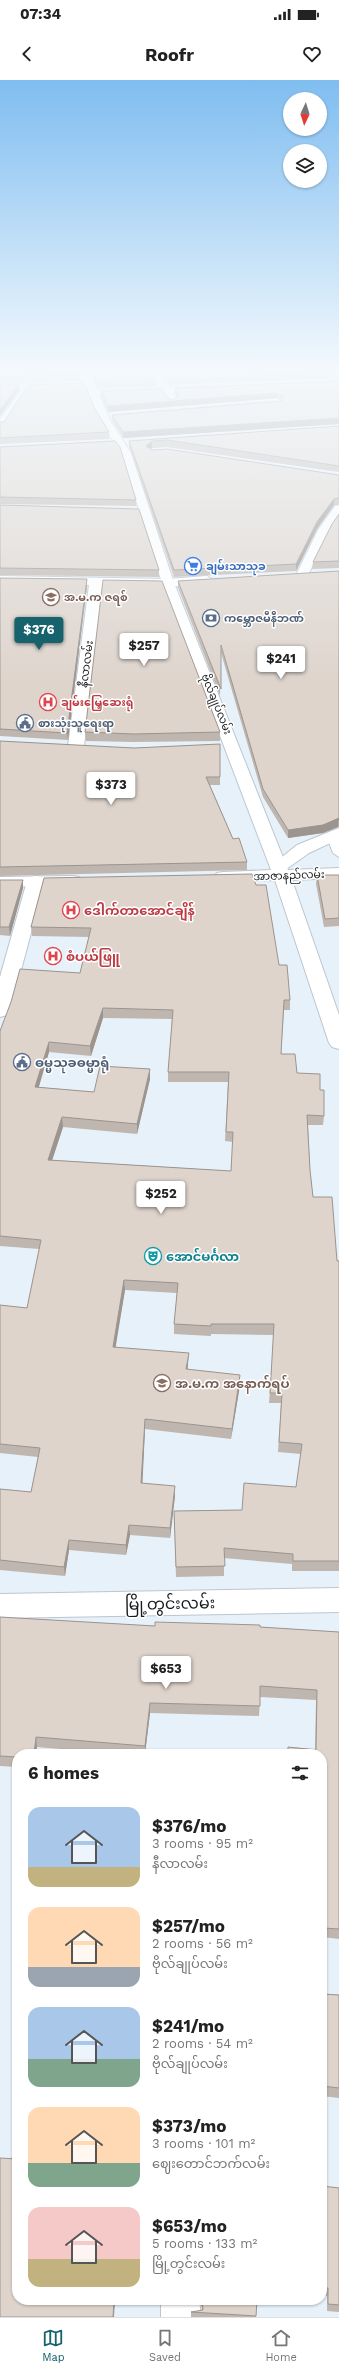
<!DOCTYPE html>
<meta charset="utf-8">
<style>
body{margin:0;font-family:"Work Sans","Noto Sans Myanmar",sans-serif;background:#f2f2f2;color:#222;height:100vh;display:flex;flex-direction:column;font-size:15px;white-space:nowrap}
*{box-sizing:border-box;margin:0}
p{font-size:13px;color:#767676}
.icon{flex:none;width:22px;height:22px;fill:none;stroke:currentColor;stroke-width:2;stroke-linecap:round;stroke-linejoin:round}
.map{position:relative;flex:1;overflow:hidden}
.panel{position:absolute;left:12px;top:1669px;width:315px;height:556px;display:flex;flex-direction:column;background:#fff;border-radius:16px;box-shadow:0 1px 3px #0004}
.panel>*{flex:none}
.needle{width:26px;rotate:184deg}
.fabs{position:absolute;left:283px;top:12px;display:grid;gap:8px}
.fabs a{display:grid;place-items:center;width:44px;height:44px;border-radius:50%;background:#fff;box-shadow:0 1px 3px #0004;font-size:20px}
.price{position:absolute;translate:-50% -34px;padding:0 9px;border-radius:4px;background:#fff;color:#222;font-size:13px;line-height:26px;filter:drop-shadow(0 1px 2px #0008)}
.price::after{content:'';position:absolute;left:50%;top:24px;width:12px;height:9px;margin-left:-6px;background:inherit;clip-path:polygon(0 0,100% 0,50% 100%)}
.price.on{background:#16626d;color:#fff}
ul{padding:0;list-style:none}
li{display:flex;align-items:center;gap:12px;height:100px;padding:0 16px}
li span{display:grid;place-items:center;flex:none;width:112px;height:80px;border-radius:12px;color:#555}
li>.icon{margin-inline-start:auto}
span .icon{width:48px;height:48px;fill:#fffc;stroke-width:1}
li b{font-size:17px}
h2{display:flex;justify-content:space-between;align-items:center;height:48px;padding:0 16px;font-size:17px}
.status{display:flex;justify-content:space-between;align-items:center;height:28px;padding:0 20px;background:#fff;direction:ltr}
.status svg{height:11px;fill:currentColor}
header{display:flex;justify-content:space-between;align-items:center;height:52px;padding:0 16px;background:#fff;font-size:18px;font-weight:700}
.tab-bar{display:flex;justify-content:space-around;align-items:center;height:56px;border-top:1px solid #e0e0e0;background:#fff;font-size:11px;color:#767676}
.tab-bar a{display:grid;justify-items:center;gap:2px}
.tab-bar .on{color:#16626d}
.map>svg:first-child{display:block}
</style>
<div class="status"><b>07:34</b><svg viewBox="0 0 49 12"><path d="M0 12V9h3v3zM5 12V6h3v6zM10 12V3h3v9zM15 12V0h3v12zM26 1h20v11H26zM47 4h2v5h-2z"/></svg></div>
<header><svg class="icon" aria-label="back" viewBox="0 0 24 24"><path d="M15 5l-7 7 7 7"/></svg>Roofr<svg class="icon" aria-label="heart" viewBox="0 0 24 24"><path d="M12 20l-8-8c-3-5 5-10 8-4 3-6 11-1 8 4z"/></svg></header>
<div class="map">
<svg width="339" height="2237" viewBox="0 0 339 2237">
<rect width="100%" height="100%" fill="#e7f1fa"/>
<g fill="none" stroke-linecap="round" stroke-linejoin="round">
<g stroke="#bdc6ce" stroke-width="2">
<path id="lane" d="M26,304l4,2 -27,41h-3v-8z
M332,751l4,1 3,6v19l-6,-4 -7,-18z"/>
</g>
<g stroke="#bdc6ce" stroke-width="2">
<path id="street" d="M153,291h53l-5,3 -39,2 7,11 35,-1 5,3 -5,3 -32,1 11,18 -5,3 -4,-1 -11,-20 -71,3 -5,-3 5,-3 68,-2 -9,-15z
M244,291h10l27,30v4h-8z
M296,291h10l11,12 -8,2z
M58,303l5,3 -2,2 -61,2v-6z
M339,425v12l-9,13 -22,45 -6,4 -4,-1 -2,-3 22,-45 17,-24z
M0,496l168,3 39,-3 6,4c-6,10 -95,6 -111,6l-18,160 -8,5 -8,-5 21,-161 -89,-1z
M339,748v11l-30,14 -24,17h-12l-2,-4 26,-21z
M36,796l6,1 3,4 -35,130 -3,4 -7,2v-40l27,-96 3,-4z
M339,1508v24l-339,6v-24z
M161,2220h38l2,17h-40z"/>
</g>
<g stroke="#bdc6ce" stroke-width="2">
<path id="secondary" d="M78,291h10l24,53 19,29 43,130 114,287 51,-2v10l-47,2 47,135v34l-7,-2 -3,-4 -54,-163 -52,2 -6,-1 -3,-4 3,-4 6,-1 48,-2 -109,-287 -41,-130 -25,-39z
M73,796l6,1 3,4 -3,4 -79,2v-10z"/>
</g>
<use href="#lane" fill="#fff" fill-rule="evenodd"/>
<use href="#street" fill="#fff" fill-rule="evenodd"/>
<use href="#secondary" fill="#fff" fill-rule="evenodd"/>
</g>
<path fill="#bfb6af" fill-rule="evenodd" d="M0,291l80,4v6l-80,2z
M90,291h62l4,9v6l-59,2z
M339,291v7l-169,7 -5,-8v-5z
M339,301v43l-216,14 -11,-17v-6l168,-14 -3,-3 -169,14 -7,-15v-6l68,8 4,1 4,-2 -2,-5v-5z
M95,329l14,23v7l-109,5v-22z
M339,346v46l-172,-25 -15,1 -2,1 2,1 187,25v30h-5l-17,24 -21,42 -122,6 -45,-130v-6z
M0,367l136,53v6l-136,-2z
M0,425l159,65v7l-159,-2z
M339,434v54l-27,1 1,-7z
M339,491v256h-1l-15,6 -35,5 -25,-41 -42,-144 -1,43 -42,-108v-7z
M0,498l87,8 -19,154 -68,-4v1z
M85,652h135v9l-86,1 -48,-1z
M0,661l134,7 86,-4v41h-10l23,54 14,23v8l-247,6z
M317,795h22v51l-15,1 -8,-43z
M44,798l235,87 11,35v10h-6l-3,44 16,19 23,17 4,26 -1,9h-15l2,45 3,27 24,64h2v310h-47v-7l-68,-6v18l-48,1 -2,-66 68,-1 54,-23 5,-33 -23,-2 3,-49h-12l5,-68 -63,-1v2l-37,-2v-10l3,-31 -52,-3 -10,57 73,17v6l52,15 -9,54 -86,-10 -3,55 33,12 -5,42 -40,-3 -4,20 -57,-5 -4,26 -65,-6v-81l31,3 7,-35 -38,-4v-148l27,3 12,-59 -39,-3v-215l80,-58 9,-36 -57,-1 -1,-9zM103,938l69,1 -4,53v10h60l-3,59 8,1 -2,29 -179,-11 11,-33 74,7 13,-55 -56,13 -56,-5 11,-35 42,4z
M0,800h23v8l-13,48 -10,-1z
M0,1537l155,9 105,1 79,5v307l-17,-2 2,-23h-2v-160h-34v-7l27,2 1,-49 -56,-3 -1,19 -109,-3 -5,41h-24l-84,-7 -20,7v13l-17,-1z
M322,1914l17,1v103l-17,-2z
M322,2106l17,2v124l-12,-1v-15l-5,-1z
M200,2220h57l-1,17h-65v-5l11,-2z"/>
<path fill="#9b948f" d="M19,305v6l-19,25v-6z
M277,313v5l-169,14v-6z
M339,338v6l-216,14v-6z
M152,361v7l-6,5v-7z
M334,419v6l-17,24 -21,42v-7l21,-42z
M87,499v7l-19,154 -1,-7z
M339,738l-1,9 -15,6 -35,5v-8z
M23,800v8l-13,48 -1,-9z
M103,928v10l-12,38 -1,-10z
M49,962v10l-13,45 -1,-10z
M150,989v10l-13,55v-10z
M62,1037l1,10 -14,43 -1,-10z
M124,1200l1,10 -11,67 -1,-10z
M189,1273l-1,11 -2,15v-10z
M240,1295v10l-9,54 1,-10z
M145,1339v10l-3,64 -1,-10z
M175,1406v10l-5,42v-10z
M129,1445l1,10 -4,20v-10z
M69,1460v10l-4,26 -1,-9z
M150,1623v10l-5,41v-8z
M36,1657l1,10 -1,7h-2z
M114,2220h1l-1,17h-1z"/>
<path fill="#ded4cc" stroke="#9b948f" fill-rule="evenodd" d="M0,291h79l1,4 -80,2z
M92,291h59l5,9 -59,2z
M180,291h159v1l-169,8 -5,-8z
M339,301v37l-216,14 -11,-17 169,-14 3,-4 -7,-4 -169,13 -7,-15 61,-2 7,10 4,1 6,-4 -4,-8z
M84,303l11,26 14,23 -109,6v-16h4l24,-37z
M0,305h19l-19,25z
M339,346v40l-172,-26 -15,1 -6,5 6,4 15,-1 172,26v23l-5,1 -17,23 -21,42 -122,6 -45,-129z
M115,361l5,6 16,53 -136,-3v-50z
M0,425l139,4 20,61 -159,-2z
M339,434v47l-26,1 19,-38z
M339,491v247l-16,7 -35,5 -25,-41 -42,-144v44l-43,-108z
M0,498l87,1 -20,154 -67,-4z
M103,500l59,1 58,151 -86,2 -49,-2z
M0,661l134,7 86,-4v33h-14l27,62 6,-1 8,24 -247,5z
M252,794l4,11h10l13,80h8l3,35h-6l-3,54h14l2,19 23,1v16h4v26l-17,-1 3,55 3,27h19l5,64h2v300h-46v-7l-69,-6 1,18 -49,1 -2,-56 68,-1 2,-27 52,4 6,-43 -23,-2 3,-49h-12l4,-69h-63v2l-37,-2 4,-41 -54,-3 -11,67 76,6 -3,16 54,6 -8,54 -87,-10 -4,64 34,3 -5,42 -41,-3 -3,20 -57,-5 -5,27 -64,-7v-71l31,3 9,-44 -40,-4v-139l27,3 14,-68 -41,-4v-205l11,-29 9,-33 60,4 11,-45 -60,-1 13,-49zM103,928l70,2 -5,62h61l-3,60h7l-2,39 -183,-11 14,-43 75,7 13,-55 -50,-3 -6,26 -59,-5 14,-45 41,4z
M317,795h22v43l-14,1z
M0,800h23l-14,47h-9z
M0,1537l155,9v-4l105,3v2l79,5v297l-15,-1 1,-23h-3v-151h-34v-7l28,3 1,-60 -57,-4v20l-110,-3 -5,43 -109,-9 -2,17h-17v3l-17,-1z
M322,1914l17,1v93l-17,-2z
M0,2078l17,1v141h97l-1,17h-113z
M322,2106l17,2v117l-11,-1v-16h-6z
M202,2220h55l-1,16 -65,-4 12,-2z"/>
<linearGradient id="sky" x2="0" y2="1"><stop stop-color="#7fbdf0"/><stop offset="0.48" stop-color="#f4f9fd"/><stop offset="1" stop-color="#f4f9fd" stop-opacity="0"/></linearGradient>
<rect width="339" height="604" fill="url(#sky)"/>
<defs>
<g id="supermarket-ring" transform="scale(0.9)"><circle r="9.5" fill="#fff" stroke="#3f7fe0" stroke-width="1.5"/><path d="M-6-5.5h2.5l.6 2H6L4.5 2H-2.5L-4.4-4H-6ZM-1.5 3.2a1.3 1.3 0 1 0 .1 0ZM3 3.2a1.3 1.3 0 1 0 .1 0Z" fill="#3f7fe0"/></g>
<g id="school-ring" transform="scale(0.9)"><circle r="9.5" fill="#fff" stroke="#8d6e63" stroke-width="1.5"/><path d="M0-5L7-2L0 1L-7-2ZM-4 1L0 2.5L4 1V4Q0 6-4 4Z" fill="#8d6e63"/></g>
<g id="bank-ring" transform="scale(0.9)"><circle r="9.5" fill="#fff" stroke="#5c6f8a" stroke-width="1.5"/><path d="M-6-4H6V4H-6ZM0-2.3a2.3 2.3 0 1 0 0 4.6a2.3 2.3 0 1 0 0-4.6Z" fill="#5c6f8a"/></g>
<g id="hospital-ring" transform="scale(0.9)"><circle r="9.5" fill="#fff" stroke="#e0444e" stroke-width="1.5"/><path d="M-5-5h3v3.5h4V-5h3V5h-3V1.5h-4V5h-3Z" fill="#e0444e"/></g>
<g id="civic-ring" transform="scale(0.9)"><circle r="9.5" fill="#fff" stroke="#5c6f8a" stroke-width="1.5"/><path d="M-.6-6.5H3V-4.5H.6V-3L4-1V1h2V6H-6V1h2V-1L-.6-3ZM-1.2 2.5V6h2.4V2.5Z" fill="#5c6f8a"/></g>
<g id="theatre-ring" transform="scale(0.9)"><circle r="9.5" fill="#fff" stroke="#0f9aa8" stroke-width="1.5"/><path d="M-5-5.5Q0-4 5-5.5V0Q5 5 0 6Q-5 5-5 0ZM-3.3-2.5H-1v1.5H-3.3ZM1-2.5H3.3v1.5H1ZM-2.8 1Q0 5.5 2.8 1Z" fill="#0f9aa8"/></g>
</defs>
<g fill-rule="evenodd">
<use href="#supermarket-ring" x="193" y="486"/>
<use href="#school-ring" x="51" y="517"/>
<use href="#bank-ring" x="211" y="538"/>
<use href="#hospital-ring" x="48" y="622"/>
<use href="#civic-ring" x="25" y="643"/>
<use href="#hospital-ring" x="71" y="830"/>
<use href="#hospital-ring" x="53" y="876"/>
<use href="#civic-ring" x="22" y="982"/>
<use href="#theatre-ring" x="153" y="1176"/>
<use href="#school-ring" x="162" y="1303"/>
</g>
<g text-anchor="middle" stroke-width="3" stroke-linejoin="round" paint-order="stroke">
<g font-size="11" font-weight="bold" fill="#366cbe" stroke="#fff" text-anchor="start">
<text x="206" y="490">ချမ်းသာသုခ</text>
</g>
<g font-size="11" font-weight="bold" fill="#785e54" stroke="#fff" text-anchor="start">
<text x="64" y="521">အ.မ.က ဇရစ်</text>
</g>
<g font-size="11" font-weight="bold" fill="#4e5e75" stroke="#fff" text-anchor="start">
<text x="224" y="542">ကမ္ဘောဇမီနီဘဏ်</text>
<text x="38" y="647">စားသုံးသူရေးရာ</text>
</g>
<g font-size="11" fill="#171a1d" stroke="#fff">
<text transform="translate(86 584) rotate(-83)" y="4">နီလာလမ်း</text>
<text transform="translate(217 624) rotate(68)" y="4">ဗိုလ်ချုပ်လမ်း</text>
<text transform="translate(289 795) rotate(-2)" y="4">အာဇာနည်လမ်း</text>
</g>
<g font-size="11" font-weight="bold" fill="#be3a42" stroke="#fff" text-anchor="start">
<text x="61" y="626">ချမ်းမြေ့ဆေးရုံ</text>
</g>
<g font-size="13" font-weight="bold" fill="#be3a42" stroke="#fff" text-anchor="start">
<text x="84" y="835">ဒေါက်တာအောင်ချိန်</text>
<text x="66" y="881">စံပယ်ဖြူ</text>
</g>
<g font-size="13" font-weight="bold" fill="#4e5e75" stroke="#fff" text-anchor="start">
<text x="35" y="987">ဓမ္မသုခဓမ္မာရုံ</text>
</g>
<g font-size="13" font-weight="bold" fill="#0d838f" stroke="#fff" text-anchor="start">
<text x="166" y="1181">အောင်မင်္ဂလာ</text>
</g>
<g font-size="13" font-weight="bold" fill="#785e54" stroke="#fff" text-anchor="start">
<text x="175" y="1308">အ.မ.က အနောက်ရပ်</text>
</g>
<g font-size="16" fill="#171a1d" stroke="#fff">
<text transform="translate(170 1523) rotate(-1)" y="6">မြို့တွင်းလမ်း</text>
</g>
</g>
</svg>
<div class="fabs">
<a><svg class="needle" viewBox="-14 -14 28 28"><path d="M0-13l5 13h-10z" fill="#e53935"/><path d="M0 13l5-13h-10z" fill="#767676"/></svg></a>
<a><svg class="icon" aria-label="layers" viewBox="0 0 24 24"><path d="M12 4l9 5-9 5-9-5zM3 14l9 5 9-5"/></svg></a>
</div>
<b class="price on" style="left:39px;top:571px">$376</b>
<b class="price" style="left:144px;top:587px">$257</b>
<b class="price" style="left:281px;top:600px">$241</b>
<b class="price" style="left:111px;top:726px">$373</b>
<b class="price" style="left:161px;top:1135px">$252</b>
<b class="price" style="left:166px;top:1610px">$653</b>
<section class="panel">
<h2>6 homes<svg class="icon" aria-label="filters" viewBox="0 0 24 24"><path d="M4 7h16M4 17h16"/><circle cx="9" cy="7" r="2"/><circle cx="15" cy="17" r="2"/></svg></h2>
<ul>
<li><span style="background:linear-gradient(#a9c7e8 75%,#c2b280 0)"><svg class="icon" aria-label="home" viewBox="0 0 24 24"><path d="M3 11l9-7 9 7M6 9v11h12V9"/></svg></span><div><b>$376/mo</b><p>3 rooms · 95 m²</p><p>နီလာလမ်း</p></div></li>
<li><span style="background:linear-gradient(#ffd9b3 75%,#9aa5b1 0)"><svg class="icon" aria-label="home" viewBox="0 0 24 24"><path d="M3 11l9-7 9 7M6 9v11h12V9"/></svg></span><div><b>$257/mo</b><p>2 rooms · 56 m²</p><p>ဗိုလ်ချုပ်လမ်း</p></div></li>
<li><span style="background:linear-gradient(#a9c7e8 65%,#7fa58c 0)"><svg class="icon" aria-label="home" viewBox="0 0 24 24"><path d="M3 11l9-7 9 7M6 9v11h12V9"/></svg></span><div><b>$241/mo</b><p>2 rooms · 54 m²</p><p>ဗိုလ်ချုပ်လမ်း</p></div></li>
<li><span style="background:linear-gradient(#ffd9b3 70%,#7fa58c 0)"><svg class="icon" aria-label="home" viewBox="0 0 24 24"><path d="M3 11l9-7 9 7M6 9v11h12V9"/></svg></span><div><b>$373/mo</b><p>3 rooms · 101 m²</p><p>ဈေးတောင်ဘက်လမ်း</p></div></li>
<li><span style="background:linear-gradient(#f6c9c9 65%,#c2b280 0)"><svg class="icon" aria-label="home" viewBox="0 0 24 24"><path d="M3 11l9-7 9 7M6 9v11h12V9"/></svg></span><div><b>$653/mo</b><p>5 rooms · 133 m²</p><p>မြို့တွင်းလမ်း</p></div></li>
</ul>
</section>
</div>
<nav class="tab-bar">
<a class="on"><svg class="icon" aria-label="map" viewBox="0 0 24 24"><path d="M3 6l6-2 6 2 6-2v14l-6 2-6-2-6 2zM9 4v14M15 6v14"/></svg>Map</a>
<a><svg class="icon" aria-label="saved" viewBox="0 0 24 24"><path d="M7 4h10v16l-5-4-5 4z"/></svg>Saved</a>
<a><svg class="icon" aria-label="home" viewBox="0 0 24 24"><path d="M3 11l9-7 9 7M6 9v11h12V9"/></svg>Home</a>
</nav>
